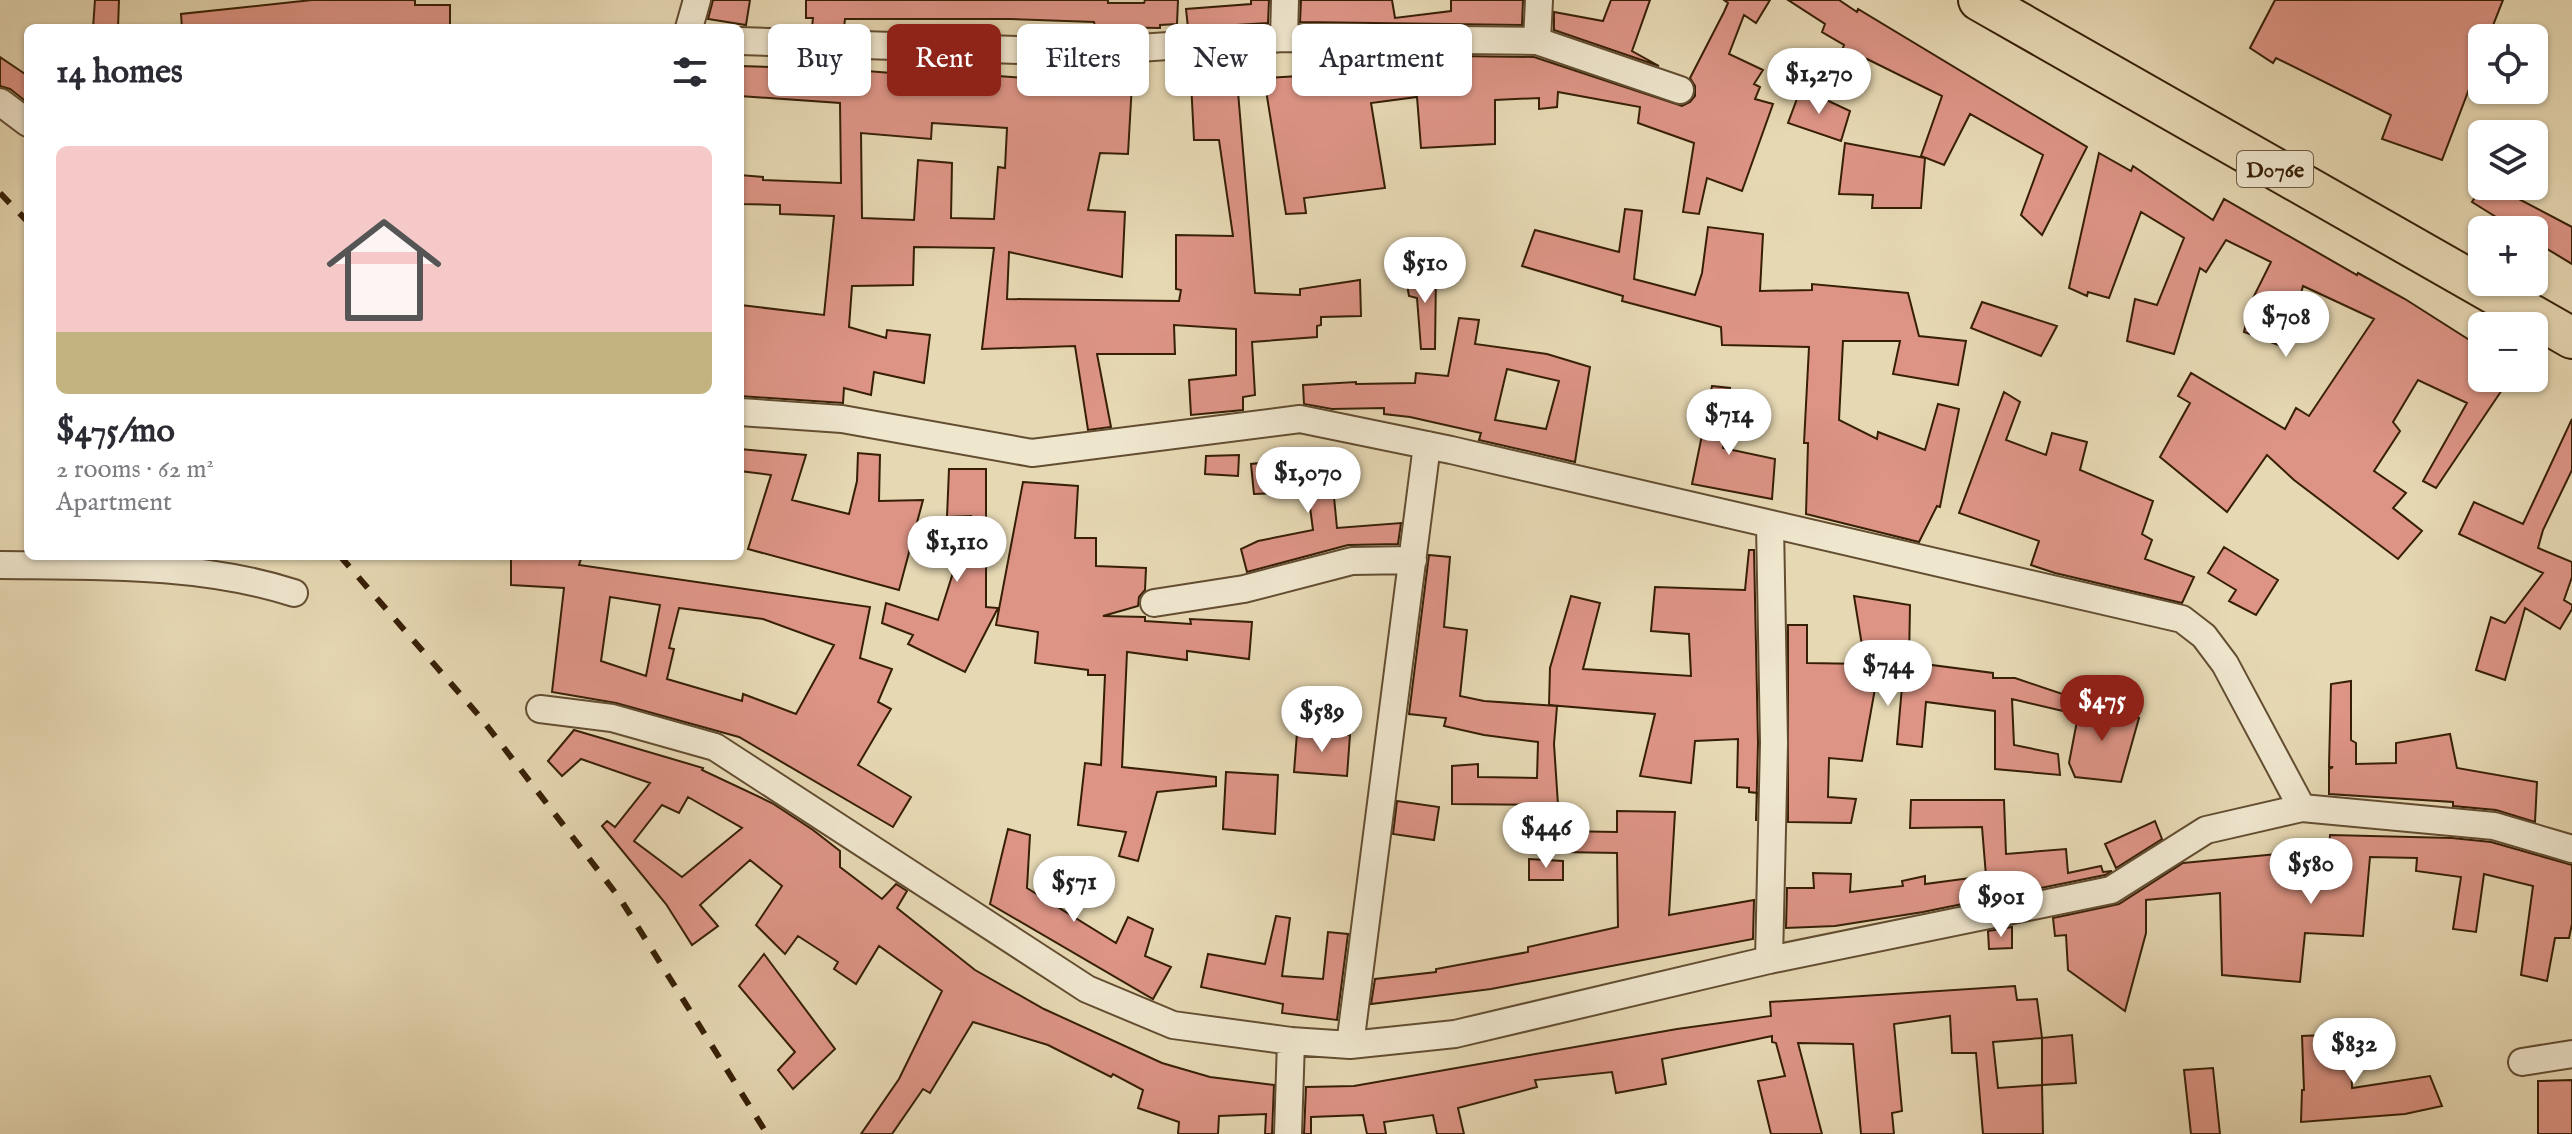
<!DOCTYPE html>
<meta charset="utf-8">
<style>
body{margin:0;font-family:"IM FELL English",serif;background:#f2f2f3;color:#2b2b33;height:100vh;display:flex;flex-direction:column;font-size:30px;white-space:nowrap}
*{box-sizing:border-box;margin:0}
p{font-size:26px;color:#7c7c81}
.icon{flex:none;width:44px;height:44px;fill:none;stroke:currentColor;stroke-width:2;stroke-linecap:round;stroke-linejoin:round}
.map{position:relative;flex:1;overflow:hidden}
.panel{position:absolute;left:24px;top:24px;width:720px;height:536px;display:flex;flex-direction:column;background:#fff;border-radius:12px;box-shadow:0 2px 6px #0004}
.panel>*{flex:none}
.hud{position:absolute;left:768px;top:24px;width:760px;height:72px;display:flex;gap:16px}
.tools{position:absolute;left:2468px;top:24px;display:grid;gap:16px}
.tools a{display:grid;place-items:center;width:80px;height:80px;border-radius:12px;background:#fff;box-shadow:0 2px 6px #0004;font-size:40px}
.price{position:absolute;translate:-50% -68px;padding:0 18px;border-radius:28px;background:#fff;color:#222;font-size:26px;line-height:52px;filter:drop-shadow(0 2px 4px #0008)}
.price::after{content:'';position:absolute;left:50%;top:48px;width:24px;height:18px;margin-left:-12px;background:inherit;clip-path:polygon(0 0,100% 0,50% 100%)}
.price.active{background:#8f2418;color:#fff}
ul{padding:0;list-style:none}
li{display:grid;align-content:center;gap:16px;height:424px;padding:0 32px}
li+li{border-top:2px solid #e1e1e2}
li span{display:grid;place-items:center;height:248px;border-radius:12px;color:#555}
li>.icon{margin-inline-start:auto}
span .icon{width:144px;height:144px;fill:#fffc;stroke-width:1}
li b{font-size:34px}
h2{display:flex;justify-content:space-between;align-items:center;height:96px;padding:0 32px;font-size:34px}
.chip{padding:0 28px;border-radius:12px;background:#fff;box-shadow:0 2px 6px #0004;font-size:28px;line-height:72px}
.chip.active{background:#8f2418;color:#fff}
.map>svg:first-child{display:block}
</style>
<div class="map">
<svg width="2572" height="1134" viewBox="0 0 2572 1134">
<rect width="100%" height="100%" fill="#e6d8b3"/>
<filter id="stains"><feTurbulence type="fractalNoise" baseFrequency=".0025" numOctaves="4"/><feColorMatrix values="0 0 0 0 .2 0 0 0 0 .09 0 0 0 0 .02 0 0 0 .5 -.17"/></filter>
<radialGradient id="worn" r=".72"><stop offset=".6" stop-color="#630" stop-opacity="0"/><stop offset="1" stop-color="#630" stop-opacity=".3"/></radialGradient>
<path fill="#dd9485" stroke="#371f06" stroke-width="2" fill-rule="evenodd" d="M95,0h24l-1,28h-25z
M312,0h103v5h35v23l-104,-2v2h-164l-1,-14z
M713,0h37l-4,25 -38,-6z
M806,0h302v3h36l1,-3h33l-1,24 -17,1v3l-65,-1 -1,-5 -84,-3h-165l-1,9 -32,-1 1,-9h-7z
M1251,0h18l-1,23 -80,5 -2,-19 65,-5z
M1301,0h91l3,18 56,-7v-11h72l-1,25 -222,-3z
M1611,0h39l-18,51 27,15 -105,-36v-18l49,9z
M1724,0h46l-14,23 -12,-8 -15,39 34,16 -9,14 6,3 -5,12 18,5 -31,87 -35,-13 -8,36 -16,-2 11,-69 -56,-20 2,-16 -82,-15 -1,15 -18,2v-11l-44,2v44l-74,4 -4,-51 -46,6 14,85 -81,10 2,15 -20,1 -22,-136 52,-3 -2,-21 220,3 148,49 8,-4 5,-6v-10l-5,-8 34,-66 4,-9z
M1788,0h51l18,12 1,-3 229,138 -45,88 -21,-20 22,-60 -73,-41 -26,51 -23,-9 21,-60 -75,-37 -12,37 -23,-17 12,-34 -22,-13 3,-8z
M2275,0h228l-15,38h-6v17l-40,105 -60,-21 9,-24 -115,-57 -3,5 -23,-15z
M0,57l28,19v27l-18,-14 -10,-3z
M740,66l100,3 117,9 1,-5 95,7 -1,5 80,-2 -4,71 -28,-1 -12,57 37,2 -3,65 -113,-25 -2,47 172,2 2,-11 -5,-1v-54l57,1 -14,-96h-25l-3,-58 46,-2 18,213 45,2v-6l60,-9 1,36 -40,1v8l-4,1v11l-65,5 3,53 -12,2v13l-52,5 -2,-35 47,-5v-46l-62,-4 1,29h-78l14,73 -23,3 -13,-84 -93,3 12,-101 -80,-1 -1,38 -61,1 -3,41 37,11 1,-8 43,5 -6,48 -50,-11 -3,23 -27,-7 -1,15 -103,-7v-91l84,10 10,-99 -54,-2v-9l-40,-1v-29l23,2v3l78,3 -1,-80 -100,-7zM932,123l75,5 -2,40 -7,-1 -4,52 -43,-1 1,-55 -34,-3 -4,60 -52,-2 -1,-85 70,6z
M1801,88l49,23 -9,30 -53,-18z
M1845,143l80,15 -4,50h-49l1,-13 -34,-1z
M2099,153l32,18 2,-5 80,54 11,-21 133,76 1,-2 47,26 77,49v30h28l-74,110 -13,-7 44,-78 -49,-23 -25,42 7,9 -26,40 32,22 -13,15 29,23 -24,28 -104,-79 -27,-25 -40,57 -67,-55 30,-54 -12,-7 13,-23 94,56 11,-21 13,8 65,-97 -71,-33 -17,62 -42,-16 8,-32 19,-38 -45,-22 -20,32 -6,-4 -26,86 -47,-13 8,-42 22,6 27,-67 -43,-26 -32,86 -21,-6 -1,4 -18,-8z
M2482,186h12l78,41v37l-38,-23v-11h-17l-45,-28z
M1625,209l17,2 -8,68 61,16 7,-22 6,-46 55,7 -3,57 52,-1v-6l96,9 11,43 47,5 -8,44 -65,-11 7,-33h-57l-4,79 38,19 1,-7 47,18 13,-46 21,5 -19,98 -3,-1 -18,36 -113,-28 2,-71h-4l5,-96 -87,-2 -1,-18 -99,-26 1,-5 -101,-30 13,-36 84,22z
M1436,271l-1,78h-14l-4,-51 -8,-2 -4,-23z
M1982,302l75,24 -16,30 -70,-28z
M1459,318l20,2 -4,24 72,10 43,13 -15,95 -96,-22 2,-7 -71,-16 -26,-3v-6l-52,1 -28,-5 -1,-19 53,-3v2l59,-1 1,-10 32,3zM1507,369l52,12 -13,48 -51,-9z
M1712,386l18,2 -7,60 52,11 -3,40 -80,-15z
M2004,392l16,10 -14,38 40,15 6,-22 35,9 -7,28 73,31 -11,33 10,6 -7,19 49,18 -12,26 -127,-30 -24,-8 8,-24 -80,-28z
M2572,419v51l-29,60 -5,18 34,14v15l-8,23 8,5v4l-12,20 -35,-21 -20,72 -29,-10 15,-53 14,6 38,-50 -84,-39 15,-32 49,22z
M740,449l66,6 -14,45 57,14 8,-33 1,-28 22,2 -1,46 44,-1 -24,90 -151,-41 23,-74 -31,-4z
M1239,455l-1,21 -33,-2 1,-18z
M1330,456l7,72 64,-5 -3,21 -50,1 -101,27 -6,-23 17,-8 55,-11 -5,-38 -54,2 -3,-30z
M949,469h37v138l12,1 -33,64 -57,-28 5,-9 -31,-12 4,-20 52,17 33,-104 -24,1z
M1023,482l55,4 -3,52h21v28l50,2 -1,22 -6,7 -1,9 -35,10 42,1v4l46,3 -1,-5 62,3 -3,37 -62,-8v9l-60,-8 -5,115 94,10v9l-59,6 -19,69 -19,-5 7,-24 -48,-7 7,-62 16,2 4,-90h-17v-5l-53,-7 3,-31 -42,-7z
M2224,547l54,33 -22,35 -27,-14 7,-11 -28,-17z
M1749,550h5l4,193 -2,78 1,-28 -8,-1v-4l-12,-1 1,-48 -43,2 -4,42 -51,-7 15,-62 -106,-9 1,-37 21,-72 29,7 -17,66 108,7 -2,-42 -38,-3 4,-44 90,3z
M1429,555l21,2 -6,70 23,3 -7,66 24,5 73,5 -3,38 4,61 -106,-1v-38l26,-2v13l59,1 1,-36 -54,-7 -40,-9 2,-8 -37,-4z
M511,556h71l-3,9 291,42 -10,51 32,11 -14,33 13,7 -33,56 53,32 -18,30 -154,-90 -123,-34 -64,-11 12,-104 -53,-3zM610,597l50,8 -14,71 -45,-15zM679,608l84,11 71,26 -38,69 -53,-20 -1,7 -75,-22 7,-30 -5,-1z
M1854,596l56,9 -1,57 84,11v5h22l65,22 -4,14 -64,-15 2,46 44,9 2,21 -65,-6v-58l-69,-9 -4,45 -25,-3 6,-69 -25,-3 -16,89 -33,-3 -1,39 28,2 -5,24 -63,-1v-197h19v38l58,1z
M2351,681v59l5,3v21l40,-1v-20l54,-9 7,34 80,14 -2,40 -39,-12 -43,-4v-4l-124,-8v-25l4,-2h-4l2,-83z
M2081,700l58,18 -18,64 -46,-5 -6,-14z
M574,730l129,38 -1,2 70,33 41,27 27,21v16l42,32 14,-15 11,7 -10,17 78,62 69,39 118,54 48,14 64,8 -2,49h-7l1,-20 -47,2 -1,18h-40l1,-12 -41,-14 5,-18 -30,-16 -2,3 -63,-32 -75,-23 -43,71 -7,-4 -31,45h-31l38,-55 43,-88 -63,-45 -23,38 -22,-15 4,-7 -40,-26 -13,18 -29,-29 26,-39 -32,-26 -50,45 18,21 -26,19 -26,-41 -64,-78 5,-5 8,6 35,-44 -69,-24 -19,17 -14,-15zM688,797l54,31 -60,49 -48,-36 28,-36 17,8z
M1297,733l53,2 -3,41 -53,-4z
M1226,772l52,3 -3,59 -52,-5z
M1911,800h93l2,54 60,-5 2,24 33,-7 2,6 9,-1 -7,4 -182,37 -88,14 -49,2 1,-40h27l-1,-15 38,1 -1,18 53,-6 -1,-5 23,-5v8l61,-8 -4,-49 -72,1z
M1397,801l42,6 -5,33 -41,-6z
M1617,811l58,1 -6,103 85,-15 -1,39 -262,50 -120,15 4,-25 61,-7v-3l92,-17v-5l90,-20 -1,-74 -56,-1 -2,-21 58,1z
M2155,821l7,18 -46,29 -11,-24z
M1008,829l22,6 -3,53 89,55 12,-26 25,12 -8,27 26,11 -18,32 -163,-95z
M2330,835l122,3 39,4 81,23v59l-3,14h-14l-8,43 -26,-6 12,-89 -49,-12 -8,58 -23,-3 8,-52 -45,-6 1,-13 -47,-1 -7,79 -58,-3 -5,49 -78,-7 -2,-82 -74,7v33l-21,78 -57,-41 -2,-35 -11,1 -2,-18 66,-14 64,-41 146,-14z
M1529,859l34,2v19h-34z
M1276,916l14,2 -8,58 41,3 5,-47 20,2 -11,86 -55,-7 1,-9 -82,-17 7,-33 57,10z
M2012,927v21l-23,1 -1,-18z
M764,954l71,95 -42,40 -15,-19 17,-18 -56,-66z
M2015,986l2,14 20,-1 5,39 30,-3 4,48 -34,2 1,49h-60l-7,-81h-24l-2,-37 -56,8 8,87 -10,2 2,21h-33l-8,-90 -55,-1 24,91h-51l-13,-53 27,-5 -9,-33 -4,-1v-6l-110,23 4,25 -50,9 -4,-21 -77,8 2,7 -79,21 6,26h-27l-4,-19 -49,7 2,12h-19l-4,-19 -52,2v17h-7l2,-47 48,-1 323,-57 94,-13 -1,-14zM2042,1038v47l-44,3 -5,-46z
M2350,1034l2,54 78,-12 12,30 -37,8 -104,8 1,-32h2l-2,-54z
M2213,1068l7,66h-29l-7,-64z
M2572,1080v54h-34v-53z"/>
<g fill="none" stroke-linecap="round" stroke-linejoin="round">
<g stroke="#634d31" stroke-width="30">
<path id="street" d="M689,28l8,-28
M1284,38l1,-38
M740,41l342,11 202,-14 253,3 143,49
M1537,41l2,-41
M0,102l28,21
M740,412l102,7 190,34 268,-34 151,31 731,169 22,17 21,28 77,144
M0,565c97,1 201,-2 294,28
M1154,603l90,-14 108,-28 61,-1
M540,709l72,9 103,29 372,242 86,36 118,16 59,4 105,-11 314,-74 342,-70 95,-60 96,-22 192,18 78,23
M1769,960l5,-217 -4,-218
M1350,1045l77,-600
M2522,1062l50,-8
M1288,1134l3,-93"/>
</g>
<g stroke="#371f06" stroke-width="44">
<path id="primary" d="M1979,0l593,338"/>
</g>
<use href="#street" stroke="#efe6ce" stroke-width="26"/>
<use href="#primary" stroke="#e6d8b3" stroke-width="40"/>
<path stroke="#371f06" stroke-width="6" stroke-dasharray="14 14" stroke-linecap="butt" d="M0,193l28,29
M340,556l141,162 140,182 146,234"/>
</g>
<g text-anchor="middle" stroke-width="6" stroke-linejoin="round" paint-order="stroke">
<rect fill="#efe6ce" stroke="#6e5b42" stroke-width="2" x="2237" y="151" width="76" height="36" rx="6"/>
<g font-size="22" font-weight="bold" fill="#371f06">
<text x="2275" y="177">D076e</text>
</g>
</g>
<rect width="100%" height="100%" filter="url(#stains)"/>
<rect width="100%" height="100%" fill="url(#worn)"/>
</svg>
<div class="tools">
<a><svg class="icon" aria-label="locate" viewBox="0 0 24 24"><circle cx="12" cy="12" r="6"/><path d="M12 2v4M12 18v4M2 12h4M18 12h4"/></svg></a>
<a><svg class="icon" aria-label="layers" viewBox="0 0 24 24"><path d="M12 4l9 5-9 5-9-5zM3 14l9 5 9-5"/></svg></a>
<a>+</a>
<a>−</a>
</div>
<b class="price" style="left:1819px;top:116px">$1,270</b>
<b class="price" style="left:1425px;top:305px">$510</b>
<b class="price" style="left:2286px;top:359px">$708</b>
<b class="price" style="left:1729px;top:457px">$714</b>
<b class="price" style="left:1308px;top:515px">$1,070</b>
<b class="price" style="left:957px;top:584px">$1,110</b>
<b class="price" style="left:1888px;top:708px">$744</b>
<b class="price active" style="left:2102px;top:743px">$475</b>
<b class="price" style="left:1322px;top:754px">$589</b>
<b class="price" style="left:1546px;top:870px">$446</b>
<b class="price" style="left:2311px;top:906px">$580</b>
<b class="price" style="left:1074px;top:924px">$571</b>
<b class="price" style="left:2001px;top:939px">$901</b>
<b class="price" style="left:2354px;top:1086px">$832</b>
<div class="hud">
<a class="chip">Buy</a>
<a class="chip active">Rent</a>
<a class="chip">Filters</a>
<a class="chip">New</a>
<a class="chip">Apartment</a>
</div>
<section class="panel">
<h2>14 homes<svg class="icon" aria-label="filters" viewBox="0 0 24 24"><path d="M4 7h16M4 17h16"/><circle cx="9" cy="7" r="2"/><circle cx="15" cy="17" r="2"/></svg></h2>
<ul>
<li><span style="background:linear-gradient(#f6c9c9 75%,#c2b280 0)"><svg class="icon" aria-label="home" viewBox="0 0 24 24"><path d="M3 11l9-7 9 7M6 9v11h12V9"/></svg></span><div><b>$475/mo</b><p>2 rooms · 62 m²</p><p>Apartment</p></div></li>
</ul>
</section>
</div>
